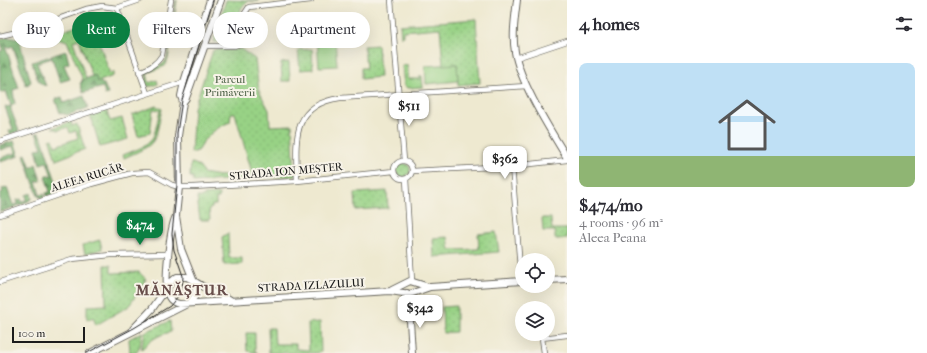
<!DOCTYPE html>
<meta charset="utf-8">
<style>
body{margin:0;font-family:"IM FELL French Canon",serif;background:#f7f7f7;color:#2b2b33;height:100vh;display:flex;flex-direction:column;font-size:15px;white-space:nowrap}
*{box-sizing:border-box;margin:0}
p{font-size:13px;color:#7c7c81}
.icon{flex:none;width:22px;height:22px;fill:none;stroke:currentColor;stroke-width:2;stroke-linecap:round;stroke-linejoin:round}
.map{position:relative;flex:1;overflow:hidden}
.drawer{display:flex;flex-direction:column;background:#fff;width:360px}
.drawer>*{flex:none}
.banner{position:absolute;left:12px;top:12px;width:380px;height:36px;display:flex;gap:8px}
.fabs{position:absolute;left:515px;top:253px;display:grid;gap:8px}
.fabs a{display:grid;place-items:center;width:40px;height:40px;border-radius:50%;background:#fff;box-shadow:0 4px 16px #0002;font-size:20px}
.scale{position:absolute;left:12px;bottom:10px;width:73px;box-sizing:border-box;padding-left:4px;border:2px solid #1c1c1c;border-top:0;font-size:11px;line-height:14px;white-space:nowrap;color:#1c1c1c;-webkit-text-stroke:3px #f7f3e8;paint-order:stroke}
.price{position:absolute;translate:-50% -34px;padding:0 9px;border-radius:8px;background:#fff;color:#222;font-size:13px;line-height:26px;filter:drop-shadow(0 1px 2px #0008)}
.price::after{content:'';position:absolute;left:50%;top:24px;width:12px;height:9px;margin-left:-6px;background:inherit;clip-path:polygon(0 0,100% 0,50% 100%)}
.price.selected{background:#0b8043;color:#fff}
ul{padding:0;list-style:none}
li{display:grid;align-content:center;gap:8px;height:212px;padding:0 12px}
li span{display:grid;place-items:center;height:124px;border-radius:8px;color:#555}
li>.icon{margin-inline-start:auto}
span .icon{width:72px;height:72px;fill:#fffc;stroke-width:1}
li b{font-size:17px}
h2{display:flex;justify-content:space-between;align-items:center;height:48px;padding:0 12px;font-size:17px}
.pill{padding:0 14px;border-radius:18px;background:#fff;box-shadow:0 4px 16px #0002;font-size:14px;line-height:36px}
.pill.selected{background:#0b8043;color:#fff}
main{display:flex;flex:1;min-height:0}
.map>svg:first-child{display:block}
</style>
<main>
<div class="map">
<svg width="567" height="353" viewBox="0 0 567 353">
<defs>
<pattern id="grass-dots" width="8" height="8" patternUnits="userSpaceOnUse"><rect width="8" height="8" fill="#98d285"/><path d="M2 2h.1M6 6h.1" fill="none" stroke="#82b472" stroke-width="1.8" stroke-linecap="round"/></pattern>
<pattern id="forest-firs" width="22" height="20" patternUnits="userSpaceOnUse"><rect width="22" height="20" fill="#7ab472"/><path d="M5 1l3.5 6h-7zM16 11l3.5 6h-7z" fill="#63925d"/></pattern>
</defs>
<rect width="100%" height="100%" fill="#f7f3e8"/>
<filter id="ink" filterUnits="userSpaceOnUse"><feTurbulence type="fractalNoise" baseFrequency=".025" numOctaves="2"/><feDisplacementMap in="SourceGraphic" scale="8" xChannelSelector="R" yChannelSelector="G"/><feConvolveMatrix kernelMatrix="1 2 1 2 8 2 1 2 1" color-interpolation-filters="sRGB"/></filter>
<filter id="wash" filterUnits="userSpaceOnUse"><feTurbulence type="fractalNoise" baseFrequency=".012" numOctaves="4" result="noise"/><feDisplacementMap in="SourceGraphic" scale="16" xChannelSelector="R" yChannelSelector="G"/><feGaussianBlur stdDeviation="0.9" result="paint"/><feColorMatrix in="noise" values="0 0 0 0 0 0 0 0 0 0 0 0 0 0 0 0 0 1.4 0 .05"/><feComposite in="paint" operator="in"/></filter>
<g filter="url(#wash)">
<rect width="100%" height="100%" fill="#eee9d0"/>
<path fill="url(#grass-dots)" stroke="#5a7750" d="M176,0h1l-9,59 -3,7 -18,7 2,10 8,-3 1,4 -6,2h-6l-2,-6 3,-1 -2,-7 18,-8 4,-5z
M226,0l33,1h-10l-8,7 -4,33 -24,1z
M476,19l4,64 -22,2 -1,-21 -14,1 -3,-37 -37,3v5l-2,1 -1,-12z
M92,21l18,53 4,-2 -1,4 -15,6 -3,-7 -3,1 -13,-37 -6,2 13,37 -3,2 -16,-39 -6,-2 -14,5 2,-3 -4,-9h-3l16,-7 2,7z
M378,45l2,32 -19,2v-11h5l-2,-22z
M241,49l14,10 4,32 10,19 1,16 22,-1 3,51 -102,6v-5h-3l1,-14c5,0 11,5 12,10l16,3 33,-3 -17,-60h-4l-1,9c-12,5 -18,10 -26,18 -2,3 -3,8 -6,11l-7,2 3,-45 19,-58z
M312,49l1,20 -13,1 -2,-20z
M289,62l1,19h-8l-1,-18z
M156,106l6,3c-8,36 -4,34 -38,49l-1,-3c33,-13 29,-11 37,-45l-7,-1 -3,24 -12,3 -6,-21z
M106,109l4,12 12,-3 6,21 -28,8 -10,-33z
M71,122l1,4 5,-2 8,25 -29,11 -6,-20 3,-1 2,7 23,-8 -2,-7 -6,2 -2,-6 -9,3 -7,-2z
M396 170a7 7 0 1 1 14 0a7 7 0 1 1-14 0Z
M387,191l1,17 -32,2 -1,-17z
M219,194v4h-3v7h-4v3l-3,1 1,11h-10l-3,-23h7v-2z
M551,218l1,11h15v10h-12v-8h-12l-1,-13z
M496,232l3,20 -65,5 -1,-19 15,-1 2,13 29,-1 -1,-15z
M228,233l1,25h13v6l-18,1 -2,-28z
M105,265h6v8l28,-1 7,7 -17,27 -33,19 -3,-8 -6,3v-14l19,-1z
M456,306v26l-13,1 -1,-26z
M170,321l1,11c-14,3 -20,8 -30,18l4,-18z
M320,322l1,29 -3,2h-49l-1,-25h6l1,16h21v5l13,1 -1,-27z
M142,332l-2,14 -4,7h-6l-1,-14z
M246,333h9v18l3,2 -11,-2z"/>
<path fill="url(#forest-firs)" stroke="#4b6847" d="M8,37l11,2 12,43 -5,4 -13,-40 -7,2 13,40 -6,2 2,14 -4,2v4l8,21 -9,3 -1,-3 4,-2 -8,-22 6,-1 -5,-15 -6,2v-42l3,-1 -3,-11z
M66,51l3,12 -5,2 6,14 -10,3 -8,-24 -15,5 9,23c-10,-2 -11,-15 -14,-24z
M95,75l3,7 2,-1 2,3h2l4,10 -3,1 -2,-8 -20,6 -3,-10 3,-1 -2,-1z
M84,96l4,12 -20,7 -8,-2 -5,-14 7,-2 2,6z
M36,133h4l1,2 18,56 -12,5 -1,-3 4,-1 -5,-16h7l-5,-14 -7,2 -4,-15 6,-1z
M14,141l5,15 -19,6v-4l15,-5 -2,-7 -13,4v-5z
M26,154l5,14 5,-4 5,17h-5l4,14 4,-1 1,3 -4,1 -3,-2 -14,-41z
M7,188l6,17 5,-1 -1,-4 4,-1 1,3 5,-2 -1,-5 5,-2 1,6 -11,6 -2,-3 1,3 -20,7v-19l3,-1 -1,-3z"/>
<path fill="#98d285" stroke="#5a7750" d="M335,38l2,28 -18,1 -2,-28z
M457,64l1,17 -32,3 -1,-18z
M407,65l1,14h12v-3h2l1,11 -16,1 -3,-3 -2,-19z
M100,240l2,9 -17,5 -2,-9z"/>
</g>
<g filter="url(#ink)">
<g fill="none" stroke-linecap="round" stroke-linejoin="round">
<g stroke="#66645b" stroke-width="6">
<path id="street" d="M391,0l13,161
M117,8l30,85
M0,36l30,-7 56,-20 16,-3 15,2 23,-8
M204,46h30l6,-2 5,-31 4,-6 62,-7
M516,58l51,-17
M139,72c10,-4 17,-7 23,-17l9,-55
M0,141l184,-59
M394 170a9 9 0 1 1 18 0a9 9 0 1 1-18 0Z
M512,166l9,115
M412,171l100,-5 55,-6
M406,179l6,102
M297,181c-1,-39 -7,-76 43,-83l187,-12
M0,215l91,-31 41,-11 17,-1 23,13 8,2h13l104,-6 97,-10
M0,282l72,-23 39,-4 58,-1
M544,353l-2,-15 25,-3"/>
</g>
<g stroke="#66645b" stroke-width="8">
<path id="secondary" d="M517,0c-2,17 -5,35 -2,52 5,31 36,79 52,106
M183,102l3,-4 35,-98
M176,216c-6,12 -13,69 -7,81 2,4 6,6 10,7l211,-13 20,3 20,-7 92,-6
M548,280l19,-1
M392,290l18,-9 19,6
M407,293l2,12 3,48
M133,329l19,-20 19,-27 6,-5h10l25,15 17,7
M90,353l99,-50 6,-7 1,-9 -15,-38 -5,-33 3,-29 -1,-51 5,-34 -2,-6 3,-14 26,-82"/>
</g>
<use href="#street" stroke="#fff" stroke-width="4.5"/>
<use href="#secondary" stroke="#fff" stroke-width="6"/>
<path stroke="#1c1c1c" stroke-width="1" d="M87,353l47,-25 36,-22 12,-15 1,-15 -9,-26 -2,-16 5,-49v-52l5,-33 31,-100"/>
</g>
</g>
<g text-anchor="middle" stroke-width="4" stroke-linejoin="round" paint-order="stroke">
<g font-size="11" fill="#475c41" stroke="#f7f3e8">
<text x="230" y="83">Parcul<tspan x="230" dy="13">Primăverii</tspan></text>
</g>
<g font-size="11" fill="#1c1c1c" stroke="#f7f3e8">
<text transform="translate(286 171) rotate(-5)" y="4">STRADA ION MEȘTER</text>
<text transform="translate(87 177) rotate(-17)" y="4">ALEEA RUCĂR</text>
<text transform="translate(311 285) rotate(-3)" y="4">STRADA IZLAZULUI</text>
</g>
<g font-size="15" font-weight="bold" letter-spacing="1" fill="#674d4a" stroke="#f7f3e8">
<text x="182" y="295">MĂNĂȘTUR</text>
</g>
</g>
</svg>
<div class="fabs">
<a><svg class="icon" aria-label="locate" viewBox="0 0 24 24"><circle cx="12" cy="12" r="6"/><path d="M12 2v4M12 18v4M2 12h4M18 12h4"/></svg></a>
<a><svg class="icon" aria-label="layers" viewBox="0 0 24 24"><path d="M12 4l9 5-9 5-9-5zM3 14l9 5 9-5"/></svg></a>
</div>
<div class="scale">100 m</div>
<b class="price" style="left:409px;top:127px">$511</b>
<b class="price" style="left:505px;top:180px">$362</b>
<b class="price selected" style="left:140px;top:246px">$474</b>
<b class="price" style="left:420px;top:329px">$342</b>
<div class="banner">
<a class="pill">Buy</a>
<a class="pill selected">Rent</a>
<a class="pill">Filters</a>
<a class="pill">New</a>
<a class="pill">Apartment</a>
</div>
</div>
<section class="drawer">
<h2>4 homes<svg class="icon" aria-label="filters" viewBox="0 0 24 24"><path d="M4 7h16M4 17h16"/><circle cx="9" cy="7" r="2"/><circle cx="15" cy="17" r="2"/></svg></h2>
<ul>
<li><span style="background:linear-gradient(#bfe0f5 75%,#8fb573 0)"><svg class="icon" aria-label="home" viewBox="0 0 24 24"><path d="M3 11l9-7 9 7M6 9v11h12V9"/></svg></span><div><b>$474/mo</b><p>4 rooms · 96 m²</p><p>Aleea Peana</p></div></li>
</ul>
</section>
</main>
